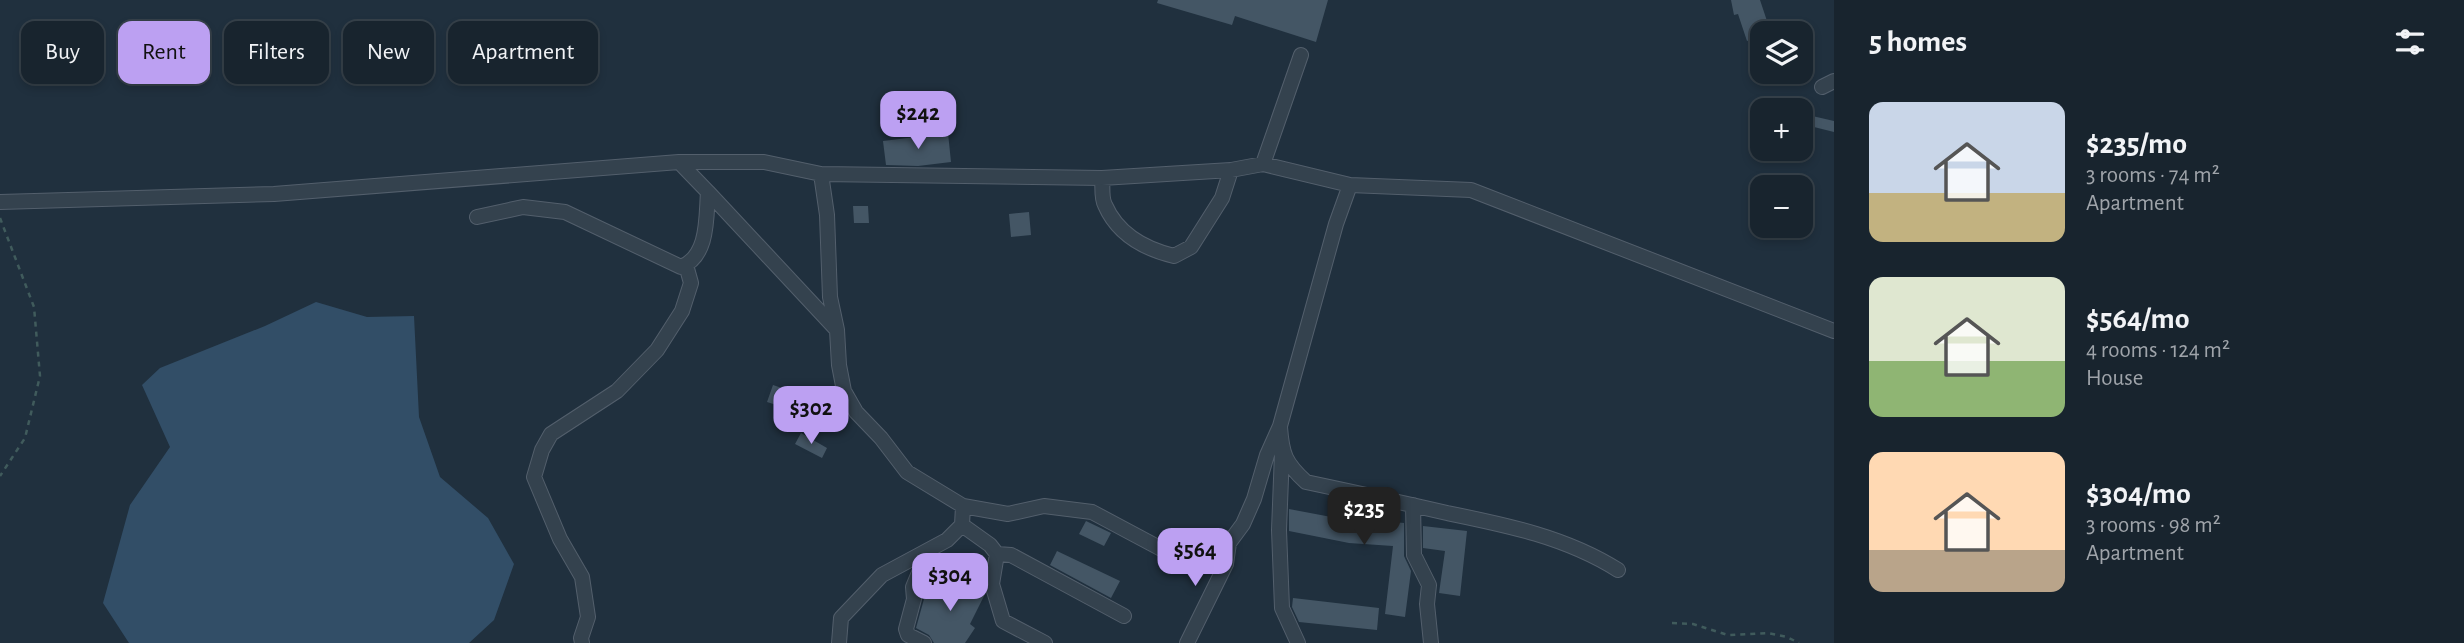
<!DOCTYPE html>
<meta charset="utf-8">
<style>
body{margin:0;font-family:"Alegreya Sans",sans-serif;background:#212c36;color:#f1f3f6;height:100vh;display:flex;flex-direction:column;font-size:26px;white-space:nowrap}
*{box-sizing:border-box;margin:0}
p{font-size:23px;color:#9fa4aa}
.icon{flex:none;width:38px;height:38px;fill:none;stroke:currentColor;stroke-width:2;stroke-linecap:round;stroke-linejoin:round}
.map{position:relative;flex:1;overflow:hidden}
.details{display:flex;flex-direction:column;background:#18242e;width:630px}
.details>*{flex:none}
.guide{position:absolute;left:21px;top:21px;width:665px;height:63px;display:flex;gap:14px}
.buttons{position:absolute;left:1750px;top:21px;display:grid;gap:14px}
.buttons a{display:grid;place-items:center;width:63px;height:63px;border-radius:14px;background:#18242e;box-shadow:0 4px 10px #0003,0 0 0 2px #36414a;font-size:35px}
.price{position:absolute;translate:-50% -60px;padding:0 16px;border-radius:14px;background:#bca0f2;color:#111;font-size:23px;line-height:46px;filter:drop-shadow(0 2px 4px #0008)}
.price::after{content:'';position:absolute;left:50%;top:42px;width:21px;height:16px;margin-left:-10px;background:inherit;clip-path:polygon(0 0,100% 0,50% 100%)}
.price.selected{background:#222;color:#fff}
ul{padding:0;list-style:none}
li{display:flex;align-items:center;gap:21px;height:175px;padding:0 35px}
li span{display:grid;place-items:center;flex:none;width:196px;height:140px;border-radius:14px;color:#555}
li>.icon{margin-inline-start:auto}
span .icon{width:84px;height:84px;fill:#fffc;stroke-width:1}
li b{font-size:30px}
h2{display:flex;justify-content:space-between;align-items:center;height:84px;padding:0 35px;font-size:30px}
.pill{padding:0 24px;border-radius:14px;background:#18242e;box-shadow:0 4px 10px #0003,0 0 0 2px #36414a;font-size:24px;line-height:63px}
.pill.selected{background:#bca0f2;color:#111}
main{display:flex;flex:1;min-height:0}
.map>svg:first-child{display:block}
</style>
<main>
<div class="map">
<svg width="1834" height="643" viewBox="0 0 1834 643">
<rect width="100%" height="100%" fill="#20303e"/>
<path fill="#324e67" d="M316,302l51,15 47,-1 5,101 21,60 48,41 26,46 -20,56 -25,23h-340l-26,-40 27,-98 40,-58 -28,-62 18,-17 105,-42z"/>
<path fill="#445665" d="M1158,0h170l-12,42 -81,-26 -3,9 -75,-22z
M1731,0h29l11,33h-9v3l-15,5 -9,-27 -4,1z
M1808,115l26,6v11l-28,-7z
M948,133l3,29 -33,4 -32,-1 -3,-24z
M853,206h15l1,17h-15z
M1029,212l2,23 -20,2 -2,-23z
M773,385l47,16 -6,16 -47,-15z
M801,433l26,15 -5,10 -27,-14z
M1289,509l74,14v-4l41,4v33l7,15 -6,46 -20,-3 8,-68 -44,-3 -60,-12z
M1086,521l25,12 -7,13 -25,-12z
M1423,526l44,5 -7,65 -21,-3 6,-42 -22,-3z
M1057,551l63,30 -9,17 -61,-33z
M965,578l18,8 2,8 -15,30 5,4 -10,15h-31l-5,-8 -13,-7 8,-29 8,-16 24,13z
M1293,598l86,10 -2,22 -78,-8 -7,-15z"/>
<g fill="none" stroke-linecap="round" stroke-linejoin="round">
<g stroke="#535f6c" stroke-width="16">
<path id="minor" d="M1822,87l12,-6
M1263,164l38,-109
M821,174l6,41 3,82 7,33 2,35 5,26 12,21 25,26 26,34 56,34 45,8 36,-8 48,6 75,40 33,4 29,-13 14,-19 11,-25 13,-44 13,-29 56,-202 14,-39
M1102,178c1,8 -1,20 3,27 13,30 40,44 69,51l17,-9 31,-49 9,-28
M708,192l128,137
M0,202l274,-8 405,-32h85l57,12 281,4 129,-8 32,-6 87,21 121,5 363,141
M477,217l46,-10 42,5 116,55c28,-11 25,-50 27,-75l-29,-30
M1280,427c2,27 5,36 26,55 47,10 94,20 141,31 59,12 119,24 171,57
M1282,453l-3,77 3,78 16,35
M1413,505l1,50 15,30 -2,19 4,39
M962,525l28,20 7,9 -5,30 11,37 42,22
M997,554l14,1 113,61
M582,643l-1,-5 7,-21 -6,-40 -22,-38 -26,-62 8,-27 9,-16 66,-43 40,-41 25,-39 9,-28 -5,-18
M839,643l2,-25 41,-43 65,-35 15,-15 1,-19
M924,643l-16,-8 -2,-6 8,-30 -1,-12 15,-36
M1187,643l39,-79 3,-21"/>
</g>
<path stroke="#405b5c" stroke-width="2.5" stroke-dasharray="5 5" stroke-linecap="butt" d="M0,218l34,89 6,69 -15,62 -25,38
M1672,623l21,1 35,11 40,-2 19,4 12,6"/>
<use href="#minor" stroke="#34424e" stroke-width="14"/>
</g>
</svg>
<div class="buttons">
<a><svg class="icon" aria-label="layers" viewBox="0 0 24 24"><path d="M12 4l9 5-9 5-9-5zM3 14l9 5 9-5"/></svg></a>
<a>+</a>
<a>−</a>
</div>
<b class="price" style="left:918px;top:151px">$242</b>
<b class="price" style="left:811px;top:446px">$302</b>
<b class="price selected" style="left:1364px;top:547px">$235</b>
<b class="price" style="left:1195px;top:588px">$564</b>
<b class="price" style="left:950px;top:613px">$304</b>
<div class="guide">
<a class="pill">Buy</a>
<a class="pill selected">Rent</a>
<a class="pill">Filters</a>
<a class="pill">New</a>
<a class="pill">Apartment</a>
</div>
</div>
<section class="details">
<h2>5 homes<svg class="icon" aria-label="filters" viewBox="0 0 24 24"><path d="M4 7h16M4 17h16"/><circle cx="9" cy="7" r="2"/><circle cx="15" cy="17" r="2"/></svg></h2>
<ul>
<li><span style="background:linear-gradient(#c9d6e8 65%,#c2b280 0)"><svg class="icon" aria-label="home" viewBox="0 0 24 24"><path d="M3 11l9-7 9 7M6 9v11h12V9"/></svg></span><div><b>$235/mo</b><p>3 rooms · 74 m²</p><p>Apartment</p></div></li>
<li><span style="background:linear-gradient(#dfe7d0 60%,#8fb573 0)"><svg class="icon" aria-label="home" viewBox="0 0 24 24"><path d="M3 11l9-7 9 7M6 9v11h12V9"/></svg></span><div><b>$564/mo</b><p>4 rooms · 124 m²</p><p>House</p></div></li>
<li><span style="background:linear-gradient(#ffd9b3 70%,#b9a48a 0)"><svg class="icon" aria-label="home" viewBox="0 0 24 24"><path d="M3 11l9-7 9 7M6 9v11h12V9"/></svg></span><div><b>$304/mo</b><p>3 rooms · 98 m²</p><p>Apartment</p></div></li>
</ul>
</section>
</main>
